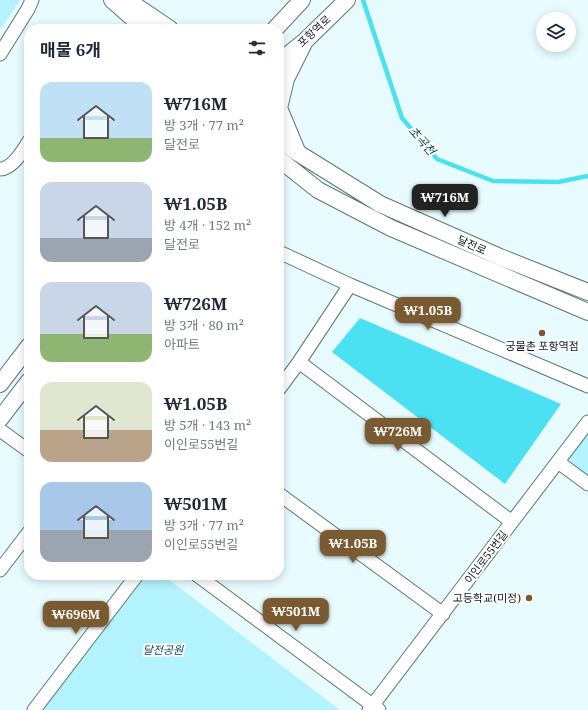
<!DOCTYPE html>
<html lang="ko">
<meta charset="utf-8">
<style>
body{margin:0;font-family:"Noto Serif","Noto Sans KR",serif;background:#f6f6f7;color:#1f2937;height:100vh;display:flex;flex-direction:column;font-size:15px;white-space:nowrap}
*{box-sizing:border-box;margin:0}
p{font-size:13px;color:#747a83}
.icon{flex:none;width:22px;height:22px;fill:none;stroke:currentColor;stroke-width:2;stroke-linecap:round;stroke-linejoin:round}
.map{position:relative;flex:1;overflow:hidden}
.details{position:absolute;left:24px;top:24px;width:260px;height:556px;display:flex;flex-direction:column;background:#fff;border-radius:16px;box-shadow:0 2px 10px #0003}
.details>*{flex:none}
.fabs{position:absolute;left:536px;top:12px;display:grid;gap:8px}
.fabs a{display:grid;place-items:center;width:40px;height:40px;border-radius:50%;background:#fff;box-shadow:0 2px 10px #0003;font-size:20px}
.price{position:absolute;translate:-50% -34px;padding:0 9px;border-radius:8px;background:#7a5a30;color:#fff;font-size:13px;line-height:26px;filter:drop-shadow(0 1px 2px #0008)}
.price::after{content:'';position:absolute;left:50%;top:24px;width:12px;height:9px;margin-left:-6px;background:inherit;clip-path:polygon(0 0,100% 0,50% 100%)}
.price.on{background:#222;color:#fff}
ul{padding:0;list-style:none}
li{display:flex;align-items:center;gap:12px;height:100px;padding:0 16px}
li span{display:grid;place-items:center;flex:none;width:112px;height:80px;border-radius:12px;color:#555}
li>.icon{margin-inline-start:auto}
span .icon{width:48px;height:48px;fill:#fffc;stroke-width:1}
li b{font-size:17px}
h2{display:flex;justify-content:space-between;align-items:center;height:48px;padding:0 16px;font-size:17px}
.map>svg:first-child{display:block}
</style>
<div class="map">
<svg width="588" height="710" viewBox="0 0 588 710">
<rect width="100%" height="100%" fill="#e8fcff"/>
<path fill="#b3f3fd" d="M0,0h20l-20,30z
M588,428v49l-18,-13 -1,-11z
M144,575h19l177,135h-297z"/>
<path fill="#4ce0f3" d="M360,318l201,86 -56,80 -173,-132z"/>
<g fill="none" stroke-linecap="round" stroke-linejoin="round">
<path stroke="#4ce0f3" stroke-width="4.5" d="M363,0l39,118 35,41 56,22 65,1 30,-6"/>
<g stroke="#5f7579" stroke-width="15">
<path id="minor" d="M0,54l28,-45 4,-9
M0,169c12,0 23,-18 29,-28
M279,252l71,33 238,101
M299,362l213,160
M279,389l20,-27 51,-77
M0,430l29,21
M558,462l30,22
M279,494l164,120
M0,570l29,-38
M197,575l182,135
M34,710l103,-135
M369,710l219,-288"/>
</g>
<g stroke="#5f7579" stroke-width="18">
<path id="tertiary" d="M112,0l33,29
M125,0l11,6 34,23
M275,29l27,-29
M279,62l26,-21 42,-41
M279,139l19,14 82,51 120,53 88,35
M297,151l-18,-43 7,-29 19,-38
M279,159l39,31 73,38 197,84
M0,384l29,-38
M0,419l29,-38"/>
</g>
<use href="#minor" stroke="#fff" stroke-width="13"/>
<use href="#tertiary" stroke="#fff" stroke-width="16"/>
</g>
<g fill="#7a5a30" stroke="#fff" stroke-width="1.5">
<circle cx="542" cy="333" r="4"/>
<circle cx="529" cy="598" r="4"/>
</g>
<g text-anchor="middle" stroke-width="4" stroke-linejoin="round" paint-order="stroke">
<g font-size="11" fill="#10191b" stroke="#fff">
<text transform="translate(314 31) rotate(-43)" y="4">포항역로</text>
<text transform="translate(472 245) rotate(24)" y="4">달전로</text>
<text transform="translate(486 557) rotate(-53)" y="4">이인로55번길</text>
</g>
<g font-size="11" fill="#10191b" stroke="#fff">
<text x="542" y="350">궁물촌 포항역점</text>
<text x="521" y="602" text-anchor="end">고등학교(미정)</text>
</g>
<g font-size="11" font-style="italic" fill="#084b53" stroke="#fff">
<text x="163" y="654">달전공원</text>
</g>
<g font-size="12" font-style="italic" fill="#054951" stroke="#fff">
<text transform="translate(422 141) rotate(49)" y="4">초곡천</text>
</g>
</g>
</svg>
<div class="fabs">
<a><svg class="icon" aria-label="layers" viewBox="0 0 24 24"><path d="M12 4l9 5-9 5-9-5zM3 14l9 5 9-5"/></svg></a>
</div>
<b class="price on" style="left:445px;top:218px">₩716M</b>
<b class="price" style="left:428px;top:331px">₩1.05B</b>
<b class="price" style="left:398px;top:452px">₩726M</b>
<b class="price" style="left:353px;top:564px">₩1.05B</b>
<b class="price" style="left:296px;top:632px">₩501M</b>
<b class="price" style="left:76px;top:635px">₩696M</b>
<section class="details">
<h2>매물 6개<svg class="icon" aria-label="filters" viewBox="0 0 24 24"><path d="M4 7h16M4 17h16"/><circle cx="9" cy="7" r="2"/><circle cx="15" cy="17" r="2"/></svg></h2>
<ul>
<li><span style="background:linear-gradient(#bfe0f5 70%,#8fb573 0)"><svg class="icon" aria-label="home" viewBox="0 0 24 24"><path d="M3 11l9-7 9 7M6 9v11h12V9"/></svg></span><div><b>₩716M</b><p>방 3개 · 77 m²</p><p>달전로</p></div></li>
<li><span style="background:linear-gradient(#c9d6e8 70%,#9aa5b1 0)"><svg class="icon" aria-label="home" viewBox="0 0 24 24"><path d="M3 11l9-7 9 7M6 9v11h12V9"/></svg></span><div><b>₩1.05B</b><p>방 4개 · 152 m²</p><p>달전로</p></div></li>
<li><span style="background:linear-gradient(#c9d6e8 65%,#8fb573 0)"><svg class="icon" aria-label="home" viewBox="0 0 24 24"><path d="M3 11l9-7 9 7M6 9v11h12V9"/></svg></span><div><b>₩726M</b><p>방 3개 · 80 m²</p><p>아파트</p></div></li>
<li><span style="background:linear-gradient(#dfe7d0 60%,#b9a48a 0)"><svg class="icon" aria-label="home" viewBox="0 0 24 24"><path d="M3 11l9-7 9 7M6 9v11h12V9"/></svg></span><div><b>₩1.05B</b><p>방 5개 · 143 m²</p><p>이인로55번길</p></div></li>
<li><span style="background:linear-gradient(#a9c7e8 60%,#9aa5b1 0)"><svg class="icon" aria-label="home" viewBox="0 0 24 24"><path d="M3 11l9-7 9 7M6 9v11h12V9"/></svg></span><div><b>₩501M</b><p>방 3개 · 77 m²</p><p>이인로55번길</p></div></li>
</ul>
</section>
</div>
